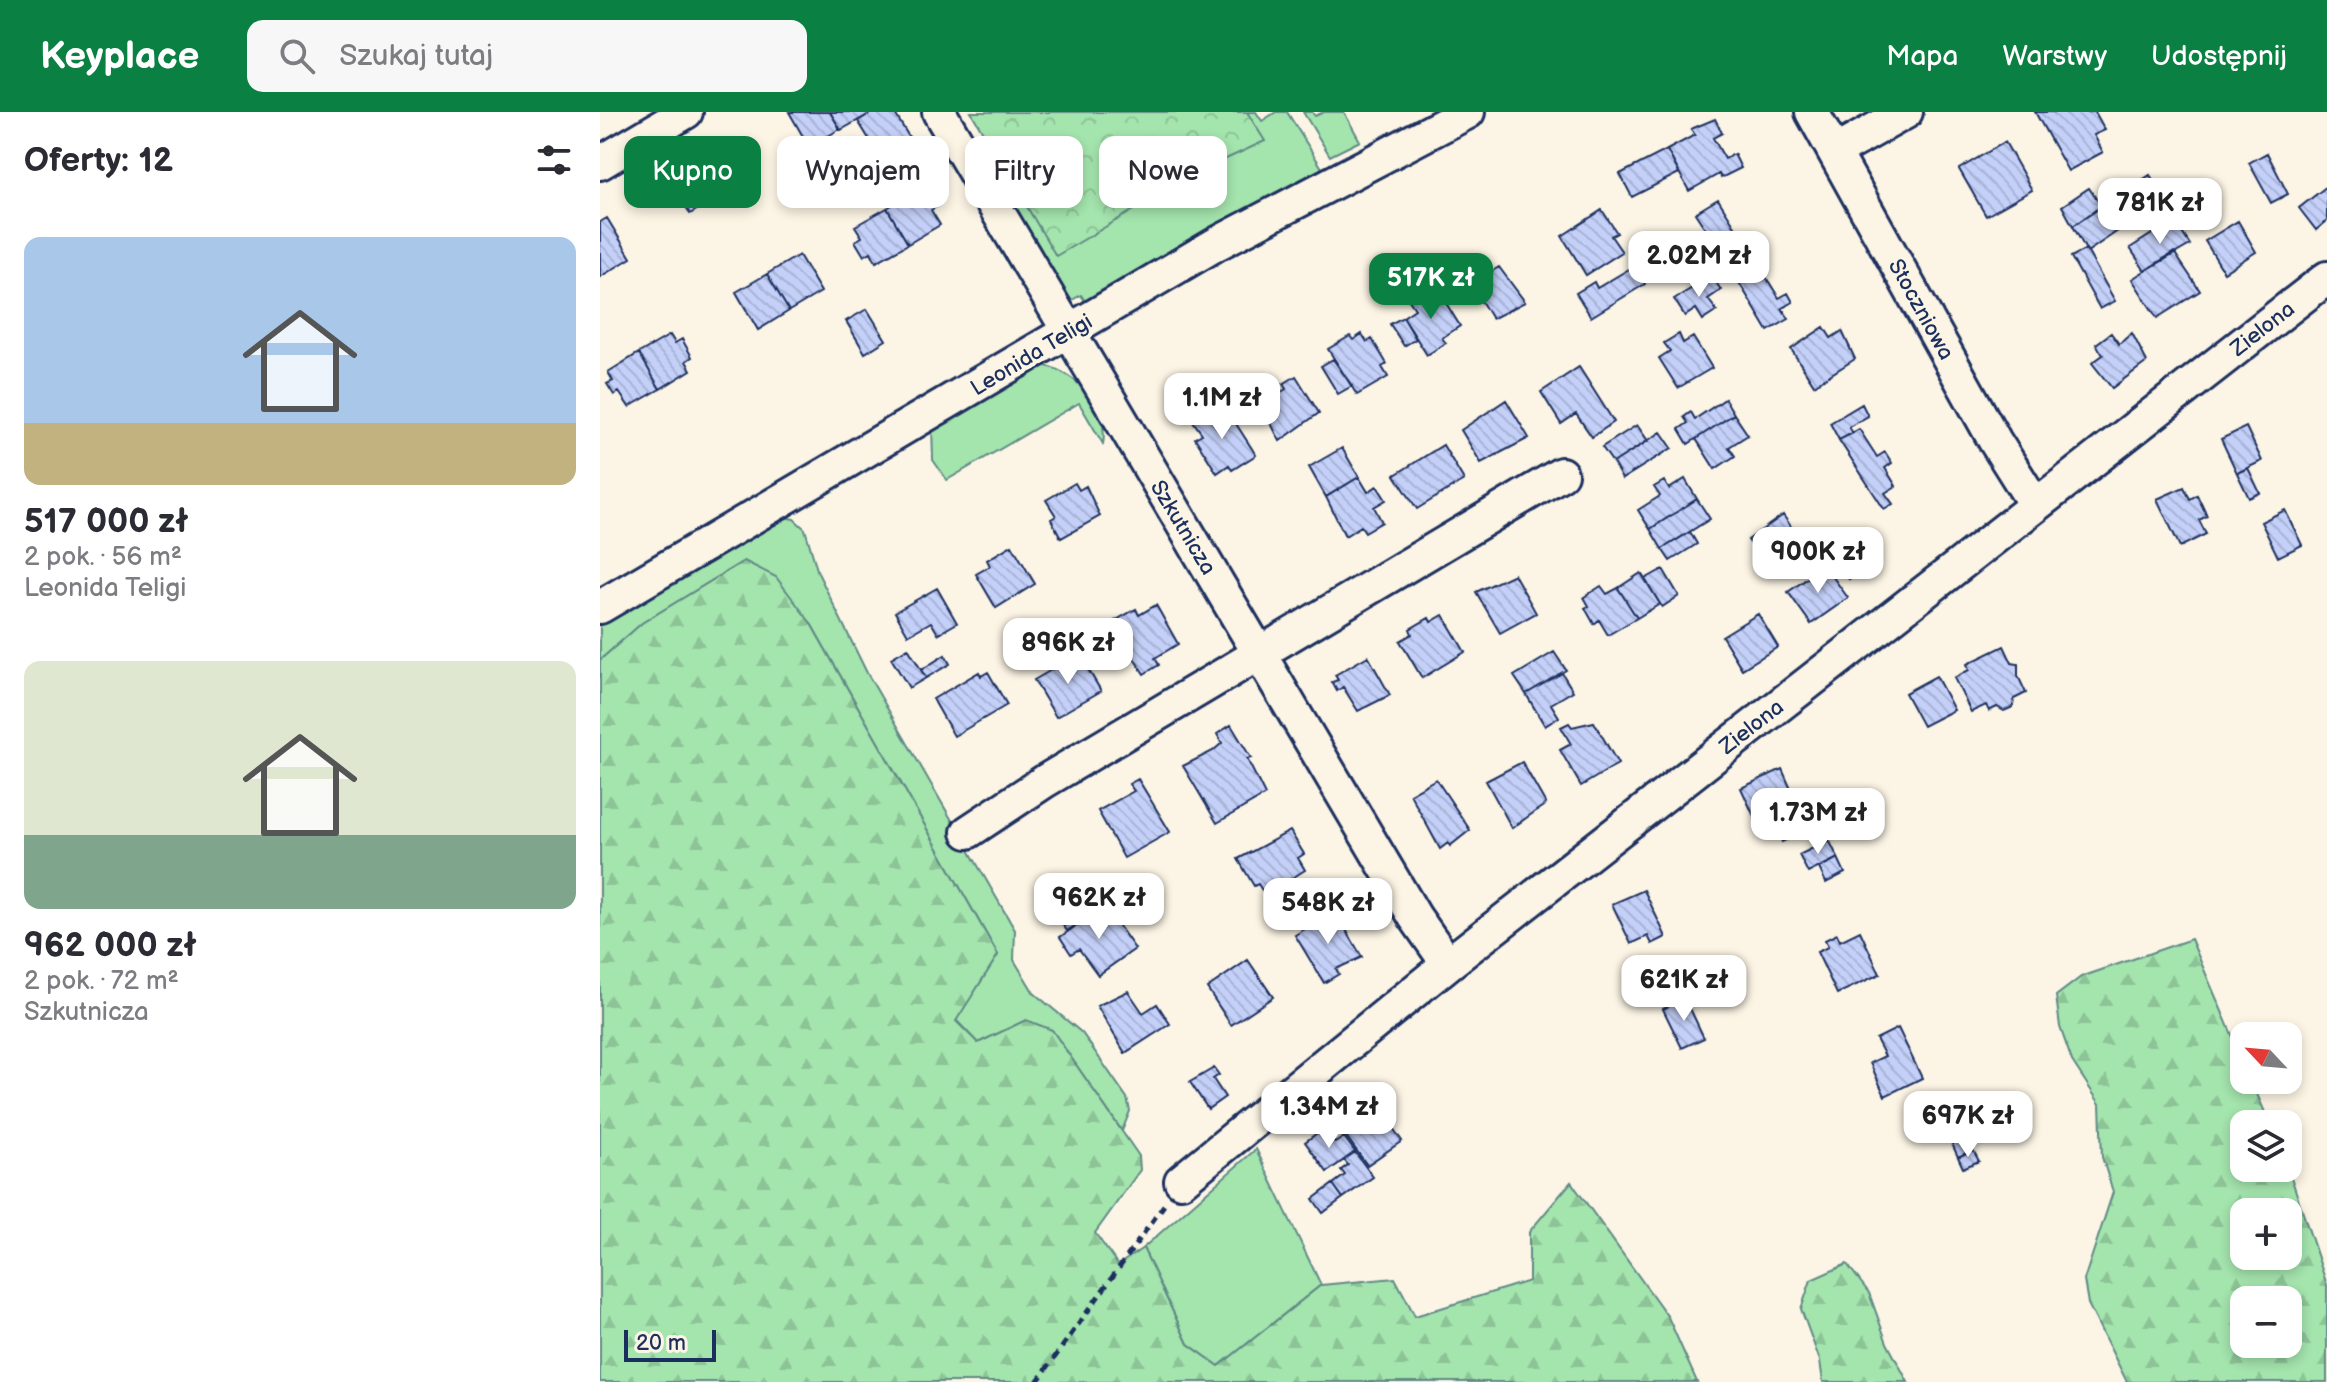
<!DOCTYPE html>
<html lang="pl">
<meta charset="utf-8">
<style>
body{margin:0;font-family:"Balsamiq Sans",sans-serif;background:#f7f7f7;color:#2b2b33;height:100vh;display:flex;flex-direction:column;font-size:30px;white-space:nowrap}
*{box-sizing:border-box;margin:0}
p{font-size:26px;color:#7c7c81}
.icon{flex:none;width:44px;height:44px;fill:none;stroke:currentColor;stroke-width:2;stroke-linecap:round;stroke-linejoin:round}
.map{position:relative;flex:1;overflow:hidden}
.details{display:flex;flex-direction:column;background:#fff;width:600px}
.details>*{flex:none}
.hud{position:absolute;left:24px;top:24px;width:760px;height:72px;display:flex;gap:16px}
.needle{width:52px;rotate:296deg}
.tools{position:absolute;left:1630px;top:910px;display:grid;gap:16px}
.tools a{display:grid;place-items:center;width:72px;height:72px;border-radius:16px;background:#fff;box-shadow:0 4px 12px #0003;font-size:40px}
.scale{position:absolute;left:24px;bottom:20px;width:92px;box-sizing:border-box;padding-left:8px;border:4px solid #1b2f5e;border-top:0;font-size:22px;line-height:28px;white-space:nowrap;color:#1b2f5e;-webkit-text-stroke:6px #fcf5e5;paint-order:stroke}
.price{position:absolute;translate:-50% -68px;padding:0 18px;border-radius:16px;background:#fff;color:#222;font-size:26px;line-height:52px;filter:drop-shadow(0 2px 4px #0008)}
.price::after{content:'';position:absolute;left:50%;top:48px;width:24px;height:18px;margin-left:-12px;background:inherit;clip-path:polygon(0 0,100% 0,50% 100%)}
.price.active{background:#0b8043;color:#fff}
ul{padding:0;list-style:none}
li{display:grid;align-content:center;gap:16px;height:424px;padding:0 24px}
li span{display:grid;place-items:center;height:248px;border-radius:16px;color:#555}
li>.icon{margin-inline-start:auto}
span .icon{width:144px;height:144px;fill:#fffc;stroke-width:1}
li b{font-size:34px}
h2{display:flex;justify-content:space-between;align-items:center;height:96px;padding:0 24px;font-size:34px}
.chip{padding:0 28px;border-radius:16px;background:#fff;box-shadow:0 4px 12px #0003;font-size:28px;line-height:72px}
.chip.active{background:#0b8043;color:#fff}
header{display:flex;align-items:center;gap:48px;box-sizing:border-box;height:112px;padding:0 40px;background:#0b8043;color:#fff}
header strong{font-size:38px}
nav{display:flex;gap:44px;margin-inline-start:auto;font-size:28px}
.search{width:560px;height:72px;background:#f7f7f7;display:flex;align-items:center;gap:20px;box-sizing:border-box;padding:0 28px;border-radius:16px;color:#7c7c81;font-size:30px}
main{display:flex;flex:1;min-height:0}
.map>svg:first-child{display:block}
</style>
<header>
<strong>Keyplace</strong>
<div class="search"><svg class="icon" aria-label="search" viewBox="0 0 24 24"><circle cx="10" cy="10" r="6"/><path d="M15 15l6 6"/></svg>Szukaj tutaj</div>
<nav><a>Mapa</a><a>Warstwy</a><a>Udostępnij</a></nav>
</header>
<main>
<section class="details">
<h2>Oferty: 12<svg class="icon" aria-label="filters" viewBox="0 0 24 24"><path d="M4 7h16M4 17h16"/><circle cx="9" cy="7" r="2"/><circle cx="15" cy="17" r="2"/></svg></h2>
<ul>
<li><span style="background:linear-gradient(#a9c7e8 75%,#c2b280 0)"><svg class="icon" aria-label="home" viewBox="0 0 24 24"><path d="M3 11l9-7 9 7M6 9v11h12V9"/></svg></span><div><b>517 000 zł</b><p>2 pok. · 56 m²</p><p>Leonida Teligi</p></div></li>
<li><span style="background:linear-gradient(#dfe7d0 70%,#7fa58c 0)"><svg class="icon" aria-label="home" viewBox="0 0 24 24"><path d="M3 11l9-7 9 7M6 9v11h12V9"/></svg></span><div><b>962 000 zł</b><p>2 pok. · 72 m²</p><p>Szkutnicza</p></div></li>
</ul>
</section>
<div class="map">
<svg width="1727" height="1270" viewBox="0 0 1727 1270">
<defs>
<pattern id="forest-firs" width="22" height="20" patternUnits="userSpaceOnUse" patternTransform="scale(2)"><rect width="22" height="20" fill="#a4e4ad"/><path d="M5 1l3.5 6h-7zM16 11l3.5 6h-7z" fill="#8dc497"/></pattern>
<pattern id="park-crowns" width="20" height="18" patternUnits="userSpaceOnUse" patternTransform="scale(2)"><rect width="20" height="18" fill="#a4e4ad"/><path d="M2 6a3 3 0 1 1 6 0M12 15a3 3 0 1 1 6 0" fill="none" stroke="#8dc497"/></pattern>
<pattern id="building-back-hatch" width="6" height="6" patternUnits="userSpaceOnUse" patternTransform="scale(2)"><rect width="6" height="6" fill="#c4d0f8"/><path d="M-1 5l2 2M0 0l6 6M5-1l2 2" fill="none" stroke="#a8b3d7"/></pattern>
</defs>
<rect width="100%" height="100%" fill="#fcf5e5"/>
<filter id="ink" filterUnits="userSpaceOnUse"><feTurbulence type="fractalNoise" baseFrequency=".0125" numOctaves="2"/><feDisplacementMap in="SourceGraphic" scale="16" xChannelSelector="R" yChannelSelector="G"/><feConvolveMatrix kernelMatrix="1 2 1 2 8 2 1 2 1" color-interpolation-filters="sRGB"/></filter>
<g filter="url(#ink)">
<path fill="#a4e4ad" stroke="#608a86" stroke-width="2" d="M612,0h44l6,9 14,-9h11l38,61 -223,127 -4,-6 -13,7 -4,-6 -16,9 -62,-112 -9,-25 6,-7z
M703,0h9l3,4 9,-4h20l16,29 -30,15z
M436,253c36,0 74,43 67,79l-24,-41 -132,77 -14,-20 -1,-36z
M183,405l11,2 11,10 13,44 49,100 148,257 -1,30 20,33 48,40 45,65 3,13 -8,20 -70,-101 -26,-10 -48,23 -22,-23 42,-65 -188,-333 -66,-61 -102,62 -42,37v-41z
M656,1037l65,136 -102,81 -31,-22 -45,-96z"/>
<path fill="url(#forest-firs)" stroke="#608a86" stroke-width="2" fill-rule="evenodd" d="M144,449l32,16 34,45 188,333 -42,66 22,22 48,-23 26,10 87,126 1,14 -45,63 23,32 25,-17 45,96 31,22 102,-81 74,-7 20,38 114,-35v-49l42,-50 97,135 29,65h-1097v-722l42,-37z
M1591,827l53,124v17h7l19,44h-26v44h44l39,117v97h-200l-39,-78 -4,-24 29,-88 -11,-35 -2,-53 -28,-43 -12,-34 -4,-31 25,-19zM1644,1100h44v44h-44zM1644,1188h44v44h-44z
M1247,1152l22,29 18,50 21,39h-85l-3,-21 -19,-52 10,-29z"/>
<path fill="url(#park-crowns)" stroke="#608a86" stroke-width="2" d="M371,0h276l18,29 -63,29 -146,86z"/>
<path fill="url(#building-back-hatch)" stroke="#1b2f5e" stroke-width="2" d="M189,0h41l10,17 -31,18z
M230,0h43l-32,18z
M273,0h21l18,30 -30,18 -24,-39z
M1435,0h60l10,18 -11,5 9,17 -35,19z
M1115,7l7,14 -9,5 12,21 9,-5 7,14 -20,10 -2,-4 -30,17 -22,-41 28,-15 -4,-6z
M132,30l20,35 -31,19 -21,-35z
M1405,30l27,48 -46,26 -27,-47z
M1067,38l12,23 -47,24 -12,-23z
M1667,41l21,41 -17,9 -22,-40z
M100,49l21,35 -31,18 -20,-35z
M1550,63l10,15 -38,25 -10,-15z
M1727,74v35l-11,9 -17,-22z
M1489,76l12,18 -28,20 -11,-20z
M318,77l7,10 7,-4 6,11 -7,4 9,15 -32,19 -21,-36z
M1118,87l20,32 -22,14 -21,-32z
M1512,88l16,24 -41,28 -14,-26z
M287,96l21,36 -32,18 -5,-10 -7,4 -9,-15 7,-4 -7,-11z
M1002,98l15,23 -6,3 11,16 -36,23 -24,-39z
M7,106l24,40 -31,19v-55z
M1574,108l16,25 -45,26 -15,-23z
M1638,109l18,31 -32,20 -19,-31z
M1486,137l29,52 -15,8 -29,-52z
M1574,140l26,39 -43,27 -25,-39z
M199,143l22,37 -32,19 -22,-37z
M1156,149l23,37 9,-5 5,9 -11,6 7,11 -21,12 -34,-57z
M1034,154l11,18 -54,33 -15,-24 18,-11 3,6z
M899,155l26,35 -33,17 -21,-35z
M167,162l22,37 -31,19 -22,-38z
M1112,164l9,14 -13,9 9,12 -14,9 -7,-11 -11,7 -11,-17z
M838,178l22,36 -18,12 4,5 -19,12 -24,-38 12,-8 -6,-9 13,-8 3,5z
M267,197l19,31 -21,13 -19,-32z
M803,205l13,22 -12,7 -14,-22z
M1224,215l7,11 11,-7 13,28 -41,26 -23,-36z
M1511,221l8,11 13,-11 15,29 -35,26 -20,-25 11,-8 -7,-11z
M762,222l5,8 5,-3 15,25 -5,3 6,10 -31,18 -29,-46 22,-13 3,4z
M1079,222l4,9 10,-6 19,31 -34,20 -19,-30 11,-7 -6,-8z
M70,223l5,8 7,-4 10,18 -6,4 5,9 -31,19 -21,-36z
M39,241l21,36 -31,18 -10,-15 -5,3 -7,-11 6,-3 -5,-9z
M733,247l19,27 -14,8 -17,-28z
M979,255l35,55 -22,15 -16,-23 -15,10 -20,-32z
M696,264l23,37 -39,28 -19,-37 25,-15 -3,-5z
M1125,287l9,15 -46,30 -9,-15 9,-6 -4,-6 7,-5 4,7z
M906,288l23,38 -48,25 -20,-33z
M1262,292l6,12 -19,11 4,6 -14,7 -9,-17z
M617,294l9,13 5,-3 25,39 -24,15 -3,-5 -12,8 -22,-35 7,-4 -9,-13z
M1134,302l14,21 -19,12 6,9 -20,13 -19,-30z
M1037,313l11,16 -35,22 -11,-16z
M1646,315l16,34 -25,12 -16,-34z
M1259,317l18,28 8,-5 7,11 -7,5 11,18 -11,7 8,11 -9,5 -45,-69z
M1061,320l11,16 -50,31 -9,-16z
M843,333l21,35 -47,29 -22,-34z
M742,336l17,29 -33,20 -17,-30z
M1648,356l12,25 -11,5 -12,-25z
M759,365l9,15 9,-6 9,14 -12,7 8,15 -17,10 -4,-6 -16,10 -19,-39z
M1085,367l12,20 -47,30 -12,-19 22,-14 -6,-9 10,-6 5,8z
M475,371l4,7 7,-4 14,30 -39,22 -10,-19 5,-3 -10,-16z
M1584,375l6,12 7,-4 10,21 -8,4 7,14 -26,13 -23,-48z
M1097,387l13,20 -48,30 -12,-20z
M1685,398l17,35 -24,12 -17,-35z
M1183,403l11,16 -35,25 -11,-16z
M1260,416l20,29 -31,22 -12,-18 12,-9 -8,-11z
M1090,420l7,12 -27,17 -8,-12z
M412,433l23,39 -39,24 -20,-34 14,-8 -3,-6z
M1225,454l23,32 -37,26 -23,-32z
M1063,457l16,27 -17,11 -17,-28z
M1041,461l19,31 -23,14 -19,-30z
M914,462l22,39 -36,20 -24,-41z
M1001,474l6,8 11,-6 19,30 -29,17 -9,-15 -5,4 -9,-16 4,-2 -5,-9z
M337,476l20,35 -19,11 -7,-12 -23,13 -13,-23z
M556,493l22,39 -23,14 4,7 -15,9 -33,-51 25,-14 3,6z
M1158,502l20,33 -36,22 -20,-33z
M843,503l22,37 -43,26 -22,-37 12,-7 -2,-5 19,-11 2,4z
M1404,534l8,17 6,1v12l8,17 -12,6 -1,8 -9,4 -7,-4 -8,4 -3,-6 -15,7 -17,-34 15,-8 -2,-6z
M308,536l18,30 -17,10 -18,-30z
M954,540l12,18 -40,24 -12,-18z
M479,542l22,37 -45,26 -22,-37z
M345,543l5,9 -24,14 -5,-8z
M768,544l22,39 -32,16 -15,-24 -6,4 -5,-9 6,-2 -3,-5z
M379,560l2,4 7,-4 19,33 -53,31 -21,-37z
M962,561l11,18 -22,13 8,13 -14,9 -19,-32z
M1336,564l18,34 -31,16 -18,-33z
M994,610l24,42 -37,22 -21,-36 11,-6 -10,-17 8,-4 3,4z
M631,613l20,33 -4,1 18,36 -48,28 -34,-57 30,-15 9,-8 -5,-9z
M922,650l24,42 -34,24 -26,-47z
M1182,657l15,34 4,-2 9,28 -28,13 -3,-8 -14,6 -24,-52z
M538,667l32,53 -46,26 -26,-47 36,-20 -5,-7z
M836,667l34,51 -20,16 -2,-3 -8,6 -30,-55z
M690,719l14,23 -6,4 7,12 -40,25 -7,-11 -4,2 -16,-27z
M1229,728l9,18 -30,15 -9,-18z
M1238,746l7,15 -19,10 -7,-15z
M494,777l11,17 -38,25 -11,-16z
M1044,778l22,47 -14,7 -4,-8 -17,8 -19,-40z
M505,794l30,43 -37,26 -19,-26 -8,5 -11,-17z
M735,799l27,46 -26,12 3,5 -15,9 -29,-48z
M1260,819l20,43 -43,20 -20,-42 11,-5 -3,-7 12,-6 3,7z
M648,848l25,37 -42,28 -24,-37z
M528,879l15,22 14,-9 13,20 -45,29 -28,-47z
M1085,886l19,40 -22,10 -19,-39z
M1298,916l24,50 -37,18 -15,-33 15,-7 -9,-17z
M614,956l5,7 -6,4 12,18 -17,12 -18,-27z
M773,988l29,41 -35,24 -29,-40z
M1358,1005l15,33 -15,7 -15,-33z
M724,1016l11,15 9,-6 11,15 -28,20 -22,-30z
M1373,1038l6,11 -16,7 -5,-11z
M755,1040l18,25 -30,21 -10,-14 12,-9 -4,-5 7,-5 -4,-5z
M733,1072l10,14 -20,15 -10,-14z"/>
<g fill="none" stroke-linecap="round" stroke-linejoin="round">
<g stroke="#1b2f5e" stroke-width="38">
<path id="minor" d="M339,0l476,805 33,47
M1212,0l183,329 39,62
M1235,40l71,-40
M0,51l86,-51
M0,495l618,-364 250,-131
M368,720l77,-51 516,-307
M581,1069l267,-217 879,-686"/>
</g>
<path stroke="#1b2f5e" stroke-width="5" stroke-dasharray="8 6" stroke-linecap="butt" d="M437,1270l127,-177"/>
<use href="#minor" stroke="#fcf5e5" stroke-width="32"/>
</g>
</g>
<g text-anchor="middle" stroke-width="8" stroke-linejoin="round" paint-order="stroke">
<g font-size="22" fill="#1b2f5e" stroke="#fcf5e5">
<text transform="translate(1322 197) rotate(61)" y="8">Stoczniowa</text>
<text transform="translate(1662 216) rotate(-38)" y="8">Zielona</text>
<text transform="translate(431 242) rotate(-31)" y="8">Leonida Teligi</text>
<text transform="translate(584 415) rotate(59)" y="8">Szkutnicza</text>
<text transform="translate(1151 614) rotate(-38)" y="8">Zielona</text>
</g>
</g>
</svg>
<div class="tools">
<a><svg class="needle" viewBox="-14 -14 28 28"><path d="M0-13l5 13h-10z" fill="#e53935"/><path d="M0 13l5-13h-10z" fill="#7c7c81"/></svg></a>
<a><svg class="icon" aria-label="layers" viewBox="0 0 24 24"><path d="M12 4l9 5-9 5-9-5zM3 14l9 5 9-5"/></svg></a>
<a>+</a>
<a>−</a>
</div>
<div class="scale">20 m</div>
<b class="price" style="left:1560px;top:134px">781K zł</b>
<b class="price" style="left:1099px;top:187px">2.02M zł</b>
<b class="price active" style="left:831px;top:209px">517K zł</b>
<b class="price" style="left:622px;top:329px">1.1M zł</b>
<b class="price" style="left:1218px;top:483px">900K zł</b>
<b class="price" style="left:468px;top:574px">896K zł</b>
<b class="price" style="left:1218px;top:744px">1.73M zł</b>
<b class="price" style="left:499px;top:829px">962K zł</b>
<b class="price" style="left:728px;top:834px">548K zł</b>
<b class="price" style="left:1084px;top:911px">621K zł</b>
<b class="price" style="left:729px;top:1038px">1.34M zł</b>
<b class="price" style="left:1368px;top:1047px">697K zł</b>
<div class="hud">
<a class="chip active">Kupno</a>
<a class="chip">Wynajem</a>
<a class="chip">Filtry</a>
<a class="chip">Nowe</a>
</div>
</div>
</main>
